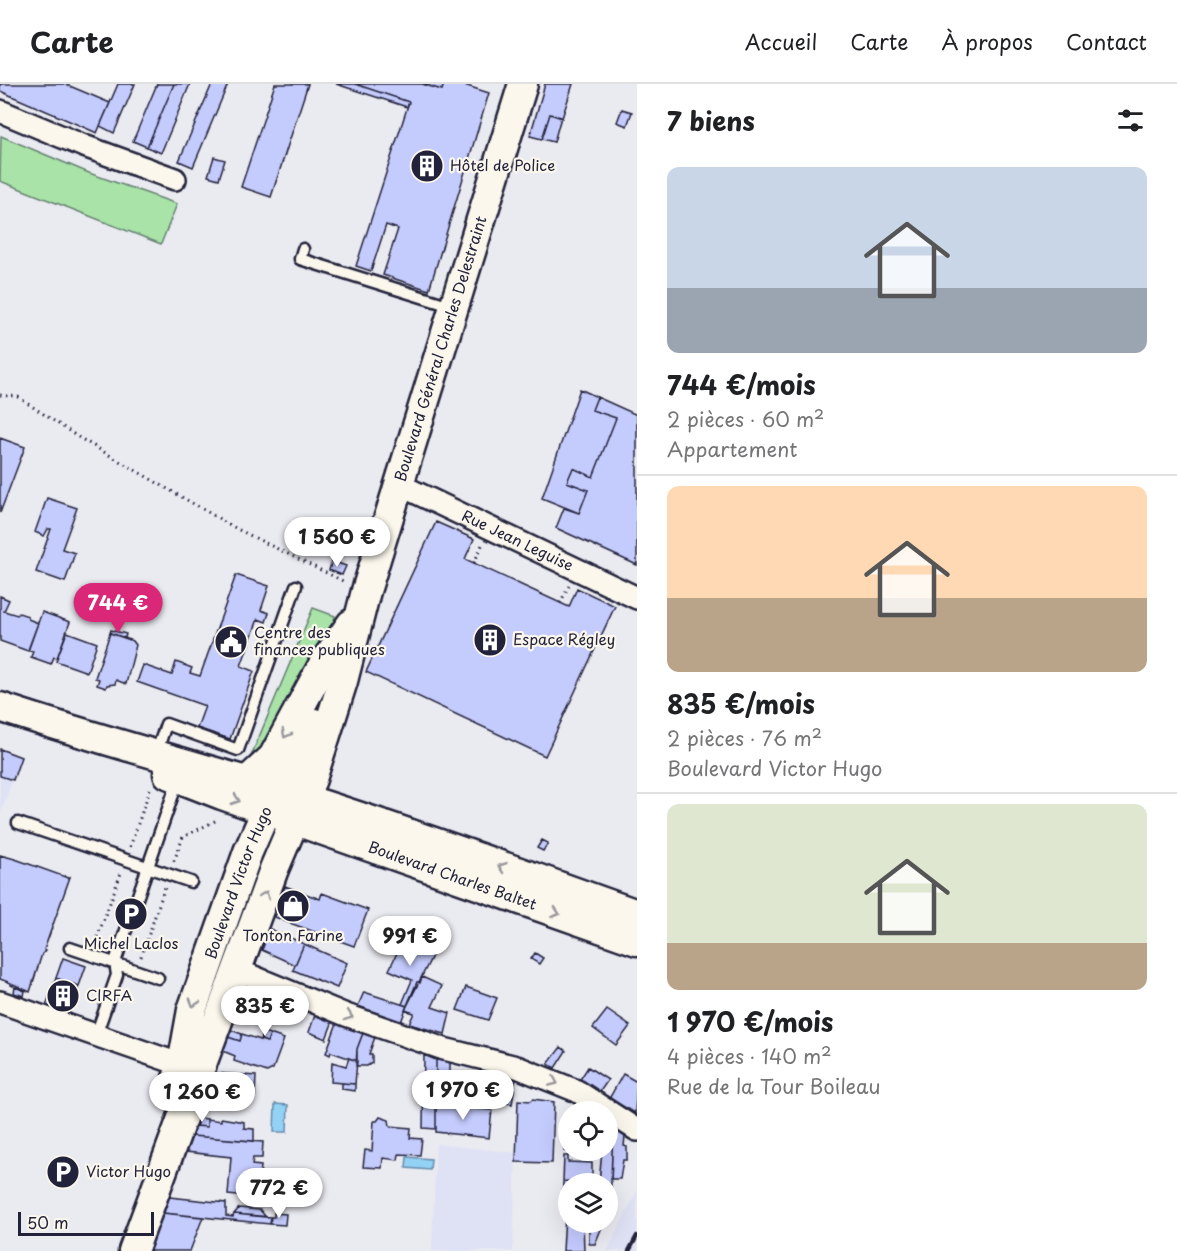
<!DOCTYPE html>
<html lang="fr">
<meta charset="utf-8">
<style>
body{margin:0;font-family:"Playpen Sans",sans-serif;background:#f2f2f2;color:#202124;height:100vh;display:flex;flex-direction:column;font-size:22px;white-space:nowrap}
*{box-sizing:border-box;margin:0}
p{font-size:20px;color:#757577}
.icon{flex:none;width:33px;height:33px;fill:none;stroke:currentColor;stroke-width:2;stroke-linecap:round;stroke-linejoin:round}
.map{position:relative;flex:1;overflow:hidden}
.drawer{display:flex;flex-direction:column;background:#fff;width:540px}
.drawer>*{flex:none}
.tools{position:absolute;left:558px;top:1017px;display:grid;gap:12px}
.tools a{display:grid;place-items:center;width:60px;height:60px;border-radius:50%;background:#fff;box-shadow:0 6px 24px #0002;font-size:30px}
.scale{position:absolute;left:18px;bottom:15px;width:136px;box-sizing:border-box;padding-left:6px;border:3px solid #22223b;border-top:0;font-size:16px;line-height:21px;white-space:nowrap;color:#22223b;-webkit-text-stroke:4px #fbf7ec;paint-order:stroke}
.price{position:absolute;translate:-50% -51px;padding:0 14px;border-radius:21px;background:#fff;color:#222;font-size:20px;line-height:39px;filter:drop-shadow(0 2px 3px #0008)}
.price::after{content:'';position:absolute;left:50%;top:36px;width:18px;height:14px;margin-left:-9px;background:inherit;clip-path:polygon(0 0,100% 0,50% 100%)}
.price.on{background:#db2777;color:#fff}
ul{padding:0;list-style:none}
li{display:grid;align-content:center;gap:12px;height:318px;padding:0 30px}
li+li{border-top:2px solid #e0e0e0}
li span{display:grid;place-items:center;height:186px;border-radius:12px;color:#555}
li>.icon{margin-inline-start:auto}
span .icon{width:108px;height:108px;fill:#fffc;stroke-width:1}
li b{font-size:26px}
h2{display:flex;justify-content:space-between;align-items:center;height:72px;padding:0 30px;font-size:26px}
header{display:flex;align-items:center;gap:36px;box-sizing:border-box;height:84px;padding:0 30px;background:#fff;border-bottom:2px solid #e0e0e0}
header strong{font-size:28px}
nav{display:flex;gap:33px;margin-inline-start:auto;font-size:21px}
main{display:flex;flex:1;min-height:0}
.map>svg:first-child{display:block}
</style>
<header>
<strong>Carte</strong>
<nav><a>Accueil</a><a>Carte</a><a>À propos</a><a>Contact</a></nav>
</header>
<main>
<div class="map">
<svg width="637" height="1167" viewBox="0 0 637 1167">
<rect width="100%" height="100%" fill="#eaeaf1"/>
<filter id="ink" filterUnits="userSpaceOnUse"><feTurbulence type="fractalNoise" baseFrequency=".0167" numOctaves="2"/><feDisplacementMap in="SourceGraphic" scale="12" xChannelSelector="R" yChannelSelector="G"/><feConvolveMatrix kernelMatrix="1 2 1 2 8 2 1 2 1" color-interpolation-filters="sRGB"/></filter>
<g filter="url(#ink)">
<path fill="#dfe1f5" d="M0,665l21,8 -21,57z
M436,1060l80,9 -3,98h-81z
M637,1107v60h-30z"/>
<path fill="#a9e3a8" stroke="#668272" stroke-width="1.5" d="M1,52l88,37 88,31 -16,40 -161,-63z
M313,524l22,8 -3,12 -63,119 -20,14z"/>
<path fill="#93d2f5" stroke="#668cab" stroke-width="1.5" d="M275,1020l13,1 -1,27h-13z
M407,1073l24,2 -1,11 -24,-2z"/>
<path fill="#c4cbfd" stroke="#22223b" stroke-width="1.5" d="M0,0h65l45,19 -13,30 -97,-42z
M118,0h17l-21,49 -14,-7z
M157,0h17l-27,63 -14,-6z
M174,0h16l-29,69 -14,-6z
M212,0h16l-35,83 -14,-6z
M275,0h33l-37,113 -30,-10z
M336,0h19l54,18 -2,5z
M355,0h67l20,6 2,-6h17l28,9 -60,197 -46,-15 15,-46 -12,-4 -15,46 -15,-5 53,-164z
M422,0h22l-2,6z
M545,0h28l-11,34 -12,-4 -8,25 -12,-3z
M622,25l10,3 -5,14 -10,-4z
M550,30l11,3 -7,25 -12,-3z
M214,73l11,3 -6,19 -11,-3z
M580,305l17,8 -5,13 24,8 -23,59 -20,-9 -6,14 21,8 -9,23 -37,-15z
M597,313l40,18v150l-81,-37 8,-20 15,5 9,-23 -21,-8 6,-14 20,9 23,-59 -24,-8z
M0,354l25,9 -25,66z
M47,414l30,10 -15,41 13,4 -10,29 -29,-10 15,-43h-3l-4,7 -9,-4z
M436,438l38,17 -9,20 104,48 8,-19 38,18 -70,150 -179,-84z
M332,477l14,5 -4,9 -13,-5z
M236,491l33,11 -8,24 8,3 -3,9 -8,-3 -17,47 13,5 -24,68 -33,-11 8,-22 -68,-24 6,-17 29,10 4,-13 16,6 -2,5 10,3z
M0,512l9,4 -5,11 13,4 2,-2 9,3v3l10,4 -10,28 -28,-10z
M42,528l28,10 -13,36 -3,-1 -3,7 -20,-7 2,-6 -5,-1z
M111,546l15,4 -1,4 -15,-5z
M67,548l30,11 -10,29 -31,-11z
M110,549l23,8 3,4 -10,39 -10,-4 -1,4 -8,1 -1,3 -9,-3 2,-6 -4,-1z
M0,665l21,8 -8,23 -13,-4z
M542,756l6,3 -5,8 -6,-3z
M0,771l15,4 53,19 2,-1 -26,73 2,1 -4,3 -12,38 -17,-8v2l-2,-1v-2l-11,-4z
M285,802l13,5 -11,31 -12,-5z
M298,807l22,8 2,-6 46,17 -14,36 -67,-24z
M270,845l34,15 -9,21 -33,-15z
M402,858l30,14 -25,50 -5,-2 10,-24 -23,-10z
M304,860l43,19 -10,25 -44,-18z
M535,869l8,5 -4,6 -8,-5z
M63,874l23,8 -7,20 -23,-8z
M422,893l20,9 -10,21 18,6 -5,21 -36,-10 5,-11 -9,-3 12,-28 3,1z
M56,894l23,8 -10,27 -23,-7z
M15,903l10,4 -1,5 -10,-3z
M466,903l31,11 -9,22 -31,-10z
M364,908l43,14 -6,16 -43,-16z
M607,926l23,16 -14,19 -23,-17z
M315,931l18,6 -7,18 -17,-7z
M337,939l26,10 -6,16v12l-26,-9 -1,3 -4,-2z
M231,946l11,4 -2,7 -12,-4z
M263,948l7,2 -3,8 -6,-2z
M363,949l12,4 -6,17h3v9l-5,3h-11l1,-17z
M242,950l25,8 3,-8 14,5 -11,30 -6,3 -33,-11 1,-5 -12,-5 5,-14 12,4z
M561,963l5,4 -11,17 -7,-4z
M424,971l12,5v69l-13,-1z
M349,974l8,3 -2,23 -24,-2 1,-20 14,4z
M436,976l14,2v23l-14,-2z
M588,983l20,13 -9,13 -20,-12z
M215,989l41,3 -1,20 -47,-3z
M495,989l21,5 -4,26 -21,-5z
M623,990l14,8 -2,31 -26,-14z
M342,999l13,1v7l-13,-2z
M533,1015l21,3 -2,61 -36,-1 2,-62 13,1z
M436,1021l56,5 -3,28 -53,-6z
M380,1033l9,3 1,6 21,2 -1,10 12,1 -2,16 -21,-1 -1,6 -15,-2 -1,10 -19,-1 2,-17 7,1 2,-30h3z
M199,1034l8,1v8l-11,-1z
M221,1034l23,4v6l10,1v12l-62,-5 4,-10 11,1v-8l14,2z
M608,1041l5,4 -3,81 -2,6v-32h-40v25h-6l1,-28 36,2 3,-33h6z
M565,1044l3,1v21h24v3l-28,-2z
M613,1045l12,7 -1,10 3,1v13h-4l-3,19h-9z
M192,1052l71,6 -1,16h-9l-1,7 9,1 -3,32 -30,-3 3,-38 -45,-5z
M564,1072h4v6l24,1v20l-29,-2z
M169,1113l57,6v13l7,1 1,-3 37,3 -1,7 -107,-11z
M239,1124l21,2 6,7 -32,-3z
M163,1129l40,4 -13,34h-42z
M274,1129l12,1 -1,11 -15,-1 1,-7h3z
M565,1130h3v8h15l1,29h-21z
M589,1138h15l-9,22h-6z"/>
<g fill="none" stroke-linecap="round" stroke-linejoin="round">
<g stroke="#22223b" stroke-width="15">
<path id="lane" d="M303,165l-3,10 154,48
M156,670l10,-30 72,26 58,-164
M18,739l173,59
M70,864l88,30
M96,951l21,-60 -2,-13 63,-182"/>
</g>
<g stroke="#22223b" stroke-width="26">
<g id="street">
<path d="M0,27l84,35 91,33"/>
<path id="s1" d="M400,401l237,113"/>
<path d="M237,886l109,45 98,34 73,18 60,24 60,39"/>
<path d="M0,918l182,63"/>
</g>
</g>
<g stroke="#22223b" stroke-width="33">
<g id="secondary">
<path d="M0,623c101,34 204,60 305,92 112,35 222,76 332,115"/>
<path id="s2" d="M168,690l54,21 415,146"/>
<path d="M247,697l26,-24 52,-96 26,-37"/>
<path id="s3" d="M172,1008l10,-27 10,-55 56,-158 18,-41 25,-38 23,-50"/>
<path id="s4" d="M133,1167l141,-382 38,-90 31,-98 23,-90 157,-507"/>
</g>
</g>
<path stroke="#22223b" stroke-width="3" stroke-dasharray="1.5 4.5" stroke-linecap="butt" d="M0,311l18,2 60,40 159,92 108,53
M474,479l8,-18
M560,519l9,-17
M130,763l20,-58
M174,777l9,-24 36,-18
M65,793l2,-5
M95,859l26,-70
M141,873l24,-70"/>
<use href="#lane" stroke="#fbf7ec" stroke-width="10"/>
<use href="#street" stroke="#fbf7ec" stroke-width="21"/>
<use href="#secondary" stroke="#fbf7ec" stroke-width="28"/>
<path stroke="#22223b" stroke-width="4.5" d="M629,1167l8,-15"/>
</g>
<defs><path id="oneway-chevron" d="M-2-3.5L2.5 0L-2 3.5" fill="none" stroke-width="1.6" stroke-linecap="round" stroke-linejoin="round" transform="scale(1.5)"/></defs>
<g stroke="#99979c">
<use href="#oneway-chevron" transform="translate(286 650) rotate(118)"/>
<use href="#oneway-chevron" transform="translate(236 716) rotate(19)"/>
<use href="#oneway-chevron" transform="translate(502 783) rotate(-161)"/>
<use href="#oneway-chevron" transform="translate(265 811) rotate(-70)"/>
<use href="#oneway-chevron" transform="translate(556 829) rotate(19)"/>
<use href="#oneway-chevron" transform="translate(194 919) rotate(107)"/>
<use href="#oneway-chevron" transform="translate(349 932) rotate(20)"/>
<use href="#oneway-chevron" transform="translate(554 998) rotate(23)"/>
</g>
</g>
<defs>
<g id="building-disc" transform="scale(1.725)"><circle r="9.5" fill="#22223b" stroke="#fbf7ec"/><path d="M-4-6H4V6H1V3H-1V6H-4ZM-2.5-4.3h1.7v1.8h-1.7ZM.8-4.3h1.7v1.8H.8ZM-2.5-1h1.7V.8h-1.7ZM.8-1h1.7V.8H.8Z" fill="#fff"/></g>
<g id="civic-disc" transform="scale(1.725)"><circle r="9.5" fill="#22223b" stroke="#fbf7ec"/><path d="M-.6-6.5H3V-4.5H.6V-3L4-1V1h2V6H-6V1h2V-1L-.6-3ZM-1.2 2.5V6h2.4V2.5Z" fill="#fff"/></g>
<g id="shop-disc" transform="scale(1.725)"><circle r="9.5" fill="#22223b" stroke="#fbf7ec"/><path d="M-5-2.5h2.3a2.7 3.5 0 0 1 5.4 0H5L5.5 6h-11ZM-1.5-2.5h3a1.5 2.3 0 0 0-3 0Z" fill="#fff"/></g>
<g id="parking-disc" transform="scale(1.725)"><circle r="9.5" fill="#22223b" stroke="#fbf7ec"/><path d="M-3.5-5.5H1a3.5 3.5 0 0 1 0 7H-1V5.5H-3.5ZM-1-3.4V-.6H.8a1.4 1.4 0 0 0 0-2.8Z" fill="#fff"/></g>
</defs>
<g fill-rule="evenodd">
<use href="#building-disc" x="427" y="82"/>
<use href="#building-disc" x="490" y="556"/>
<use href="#civic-disc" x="231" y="558"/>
<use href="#shop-disc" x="293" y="822"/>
<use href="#parking-disc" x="131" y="830"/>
<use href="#building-disc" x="63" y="912"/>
<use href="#parking-disc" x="63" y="1088"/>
</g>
<g text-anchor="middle" stroke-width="4.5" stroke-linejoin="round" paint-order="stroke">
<g font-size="15" fill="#22223b" stroke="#fbf7ec" text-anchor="start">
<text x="450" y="87">Hôtel de Police</text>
<text x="254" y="554">Centre des<tspan x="254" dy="17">finances publiques</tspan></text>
<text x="513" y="561">Espace Régley</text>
<text x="293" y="857" text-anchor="middle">Tonton Farine</text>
<text x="131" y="865" text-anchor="middle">Michel Laclos</text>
<text x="86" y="917">CIRFA</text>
<text x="86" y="1093">Victor Hugo</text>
</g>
<g font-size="15" fill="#22223b" stroke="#fbf7ec">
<text dy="5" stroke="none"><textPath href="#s4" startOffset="954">Boulevard Général Charles Delestraint</textPath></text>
<text dy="5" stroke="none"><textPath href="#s1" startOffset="130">Rue Jean Leguise</textPath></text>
<text dy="5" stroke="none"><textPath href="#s2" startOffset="302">Boulevard Charles Baltet</textPath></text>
<text dy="5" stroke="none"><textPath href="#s3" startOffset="220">Boulevard Victor Hugo</textPath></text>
</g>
</g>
</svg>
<div class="tools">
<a><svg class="icon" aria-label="locate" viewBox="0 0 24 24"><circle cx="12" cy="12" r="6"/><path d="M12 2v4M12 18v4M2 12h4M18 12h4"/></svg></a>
<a><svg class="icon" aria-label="layers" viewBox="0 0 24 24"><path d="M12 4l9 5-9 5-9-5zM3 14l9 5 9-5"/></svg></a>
</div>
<div class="scale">50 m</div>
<b class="price" style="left:337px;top:484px">1 560 €</b>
<b class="price on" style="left:118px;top:550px">744 €</b>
<b class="price" style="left:410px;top:883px">991 €</b>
<b class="price" style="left:265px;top:953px">835 €</b>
<b class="price" style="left:463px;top:1037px">1 970 €</b>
<b class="price" style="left:202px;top:1039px">1 260 €</b>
<b class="price" style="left:279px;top:1135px">772 €</b>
</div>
<section class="drawer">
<h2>7 biens<svg class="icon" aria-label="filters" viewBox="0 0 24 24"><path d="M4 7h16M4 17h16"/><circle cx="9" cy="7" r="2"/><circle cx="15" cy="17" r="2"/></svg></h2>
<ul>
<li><span style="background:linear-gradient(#c9d6e8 65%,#9aa5b1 0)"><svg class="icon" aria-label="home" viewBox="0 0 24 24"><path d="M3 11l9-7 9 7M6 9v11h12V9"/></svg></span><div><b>744 €/mois</b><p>2 pièces · 60 m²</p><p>Appartement</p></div></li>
<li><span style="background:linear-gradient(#ffd9b3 60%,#b9a48a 0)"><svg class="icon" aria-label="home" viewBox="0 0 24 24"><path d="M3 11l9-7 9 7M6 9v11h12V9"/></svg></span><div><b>835 €/mois</b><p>2 pièces · 76 m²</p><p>Boulevard Victor Hugo</p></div></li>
<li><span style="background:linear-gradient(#dfe7d0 75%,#b9a48a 0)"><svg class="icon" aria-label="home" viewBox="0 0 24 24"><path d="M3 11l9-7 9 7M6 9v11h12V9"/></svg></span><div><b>1 970 €/mois</b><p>4 pièces · 140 m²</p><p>Rue de la Tour Boileau</p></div></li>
</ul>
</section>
</main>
